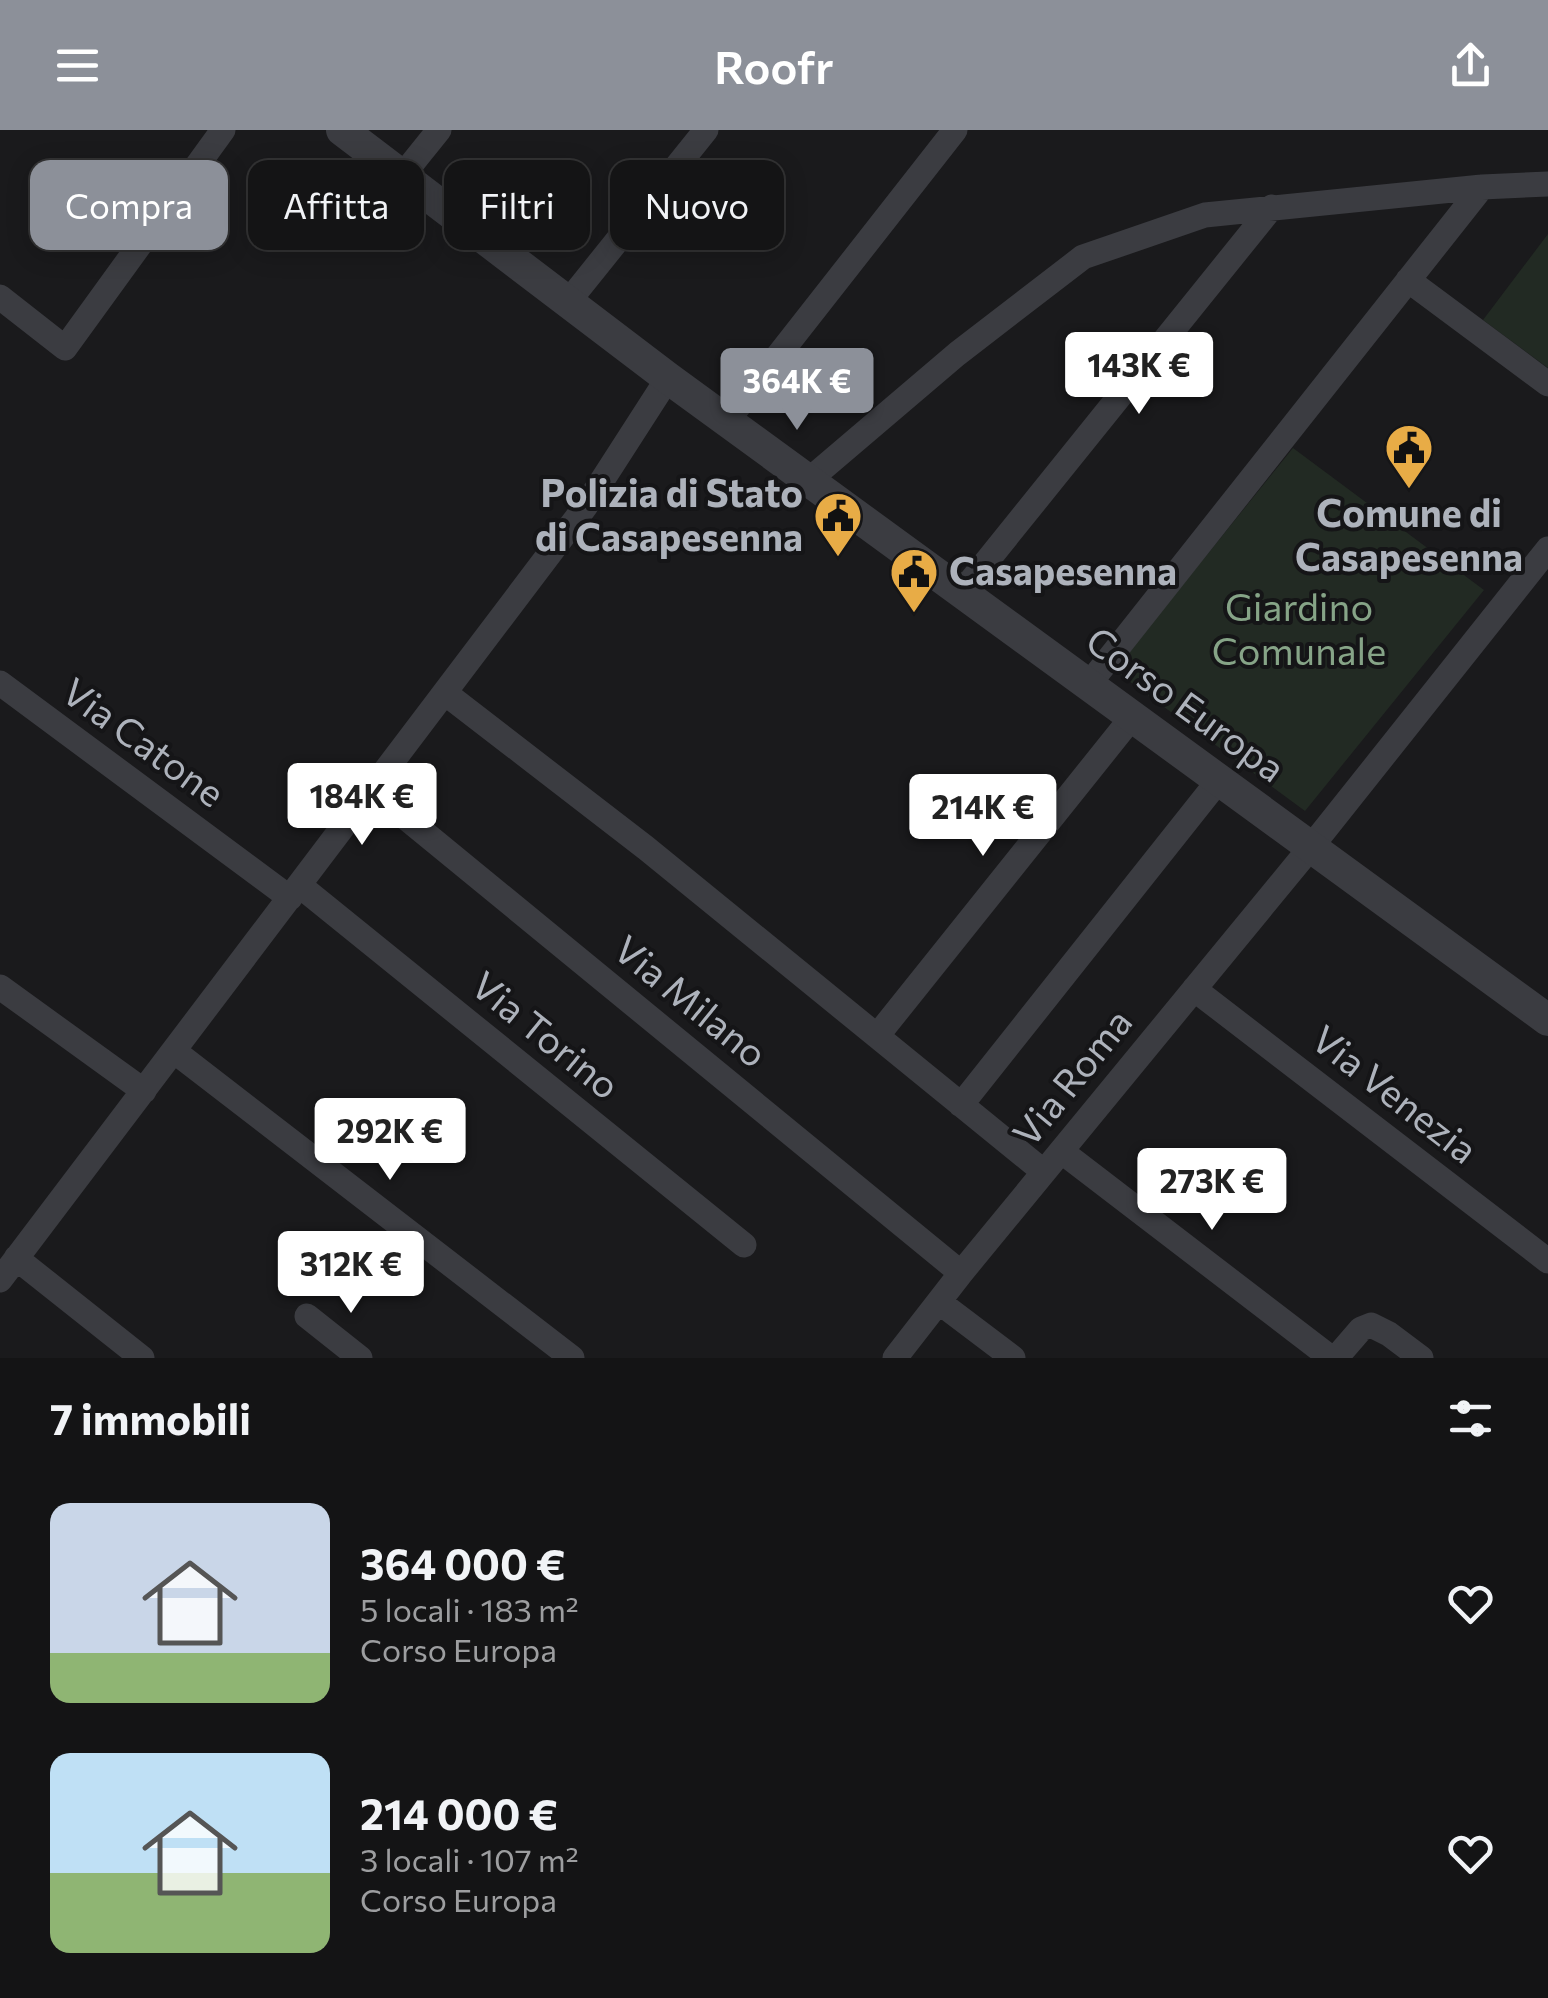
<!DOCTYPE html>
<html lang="it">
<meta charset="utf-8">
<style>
body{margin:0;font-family:Commissioner,sans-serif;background:#1d1d1e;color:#f1f3f6;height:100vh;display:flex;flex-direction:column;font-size:38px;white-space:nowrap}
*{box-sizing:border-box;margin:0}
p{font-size:32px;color:#9d9ea0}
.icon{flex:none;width:55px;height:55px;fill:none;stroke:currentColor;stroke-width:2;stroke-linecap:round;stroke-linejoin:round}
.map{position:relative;height:1228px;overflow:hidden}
.sheet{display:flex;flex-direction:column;background:#141415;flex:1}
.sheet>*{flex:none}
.top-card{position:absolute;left:30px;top:30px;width:1000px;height:90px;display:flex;gap:20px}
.price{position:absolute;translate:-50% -85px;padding:0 22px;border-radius:10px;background:#fff;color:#222;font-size:32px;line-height:65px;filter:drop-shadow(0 2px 5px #0008)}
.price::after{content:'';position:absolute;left:50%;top:60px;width:30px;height:22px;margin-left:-15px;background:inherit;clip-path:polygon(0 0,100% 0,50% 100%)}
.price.on{background:#8c9099;color:#fff}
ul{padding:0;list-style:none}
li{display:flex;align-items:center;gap:30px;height:250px;padding:0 50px}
li span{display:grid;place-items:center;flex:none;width:280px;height:200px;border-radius:20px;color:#555}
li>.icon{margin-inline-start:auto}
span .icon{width:120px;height:120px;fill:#fffc;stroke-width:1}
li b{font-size:42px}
h2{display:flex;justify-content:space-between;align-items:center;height:120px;padding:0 50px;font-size:42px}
.pill{padding:0 35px;border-radius:20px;background:#141415;box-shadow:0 5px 25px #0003,0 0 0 2px #333334;font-size:35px;line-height:90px}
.pill.on{background:#8c9099;color:#fff}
header{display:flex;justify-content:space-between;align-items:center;height:130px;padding:0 50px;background:#8c9099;color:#fff;font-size:45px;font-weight:600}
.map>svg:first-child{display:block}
</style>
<header><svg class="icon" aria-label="menu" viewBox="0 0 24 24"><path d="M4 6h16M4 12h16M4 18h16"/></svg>Roofr<svg class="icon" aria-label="share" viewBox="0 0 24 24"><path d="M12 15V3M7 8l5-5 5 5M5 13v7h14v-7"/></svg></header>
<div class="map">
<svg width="1548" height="1228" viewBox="0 0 1548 1228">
<rect width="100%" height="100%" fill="#1a1a1c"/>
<path fill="#222a23" d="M1548,104v134l-65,-48z
M1293,318l191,142 -179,221 -191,-141z"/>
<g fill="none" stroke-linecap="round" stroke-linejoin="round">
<path stroke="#3b3c41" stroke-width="25" d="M402,46l37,-46
M1408,150l140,104
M0,167l65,51 158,-218
M568,172l138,-172
M727,291l228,-291
M809,350l148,-126 126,-97 122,-42 277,-28 66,-3
M962,462l310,-385
M0,553l290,215
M1089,554l393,-497
M445,563l201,155 398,324
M372,660l589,483
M299,755l445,360
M0,857l144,104
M1194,859l354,272
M877,906l256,-320
M174,921l398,307
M961,975l258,-325
M1061,1021l270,207
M16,1128l126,100
M0,1150l585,-773 83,-129
M939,1172l74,56
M307,1186l53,42
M895,1228l66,-85 350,-426 237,-298
M1336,1228l25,-29 10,-4 18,9 32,24"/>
<path stroke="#3b3c41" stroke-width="32" d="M342,0l326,248 880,642"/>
</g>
<defs>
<g id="civic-pin" transform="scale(2.5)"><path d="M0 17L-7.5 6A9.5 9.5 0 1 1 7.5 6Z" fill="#e8ac46" stroke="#151517"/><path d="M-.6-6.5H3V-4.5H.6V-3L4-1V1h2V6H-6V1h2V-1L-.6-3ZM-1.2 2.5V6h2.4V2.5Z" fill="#111"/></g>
</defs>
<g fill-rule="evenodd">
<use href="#civic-pin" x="1409" y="318"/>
<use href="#civic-pin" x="838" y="386"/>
<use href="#civic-pin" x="914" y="442"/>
</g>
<g text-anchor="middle" stroke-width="8" stroke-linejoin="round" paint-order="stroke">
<g font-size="38" font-weight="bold" fill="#adb2bb" stroke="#151517" text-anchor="end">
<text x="803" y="377">Polizia di Stato<tspan x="803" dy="44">di Casapesenna</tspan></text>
<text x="1409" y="397" text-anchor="middle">Comune di<tspan x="1409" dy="44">Casapesenna</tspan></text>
<text x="949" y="455" text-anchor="start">Casapesenna</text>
</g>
<g font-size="38" fill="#86a487" stroke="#151517">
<text x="1299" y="491">Giardino<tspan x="1299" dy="44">Comunale</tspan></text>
</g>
<g font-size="38" fill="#adb2bb" stroke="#151517">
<text transform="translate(1185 575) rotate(36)" y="13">Corso Europa</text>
<text transform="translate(143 613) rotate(36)" y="13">Via Catone</text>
<text transform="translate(690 872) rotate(39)" y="13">Via Milano</text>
<text transform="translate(545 906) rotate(39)" y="13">Via Torino</text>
<text transform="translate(1073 948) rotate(-51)" y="13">Via Roma</text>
<text transform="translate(1394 965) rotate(38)" y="13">Via Venezia</text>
</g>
</g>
</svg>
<b class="price" style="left:1139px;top:287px">143K €</b>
<b class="price on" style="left:797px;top:303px">364K €</b>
<b class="price" style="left:362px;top:718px">184K €</b>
<b class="price" style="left:983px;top:729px">214K €</b>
<b class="price" style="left:390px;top:1053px">292K €</b>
<b class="price" style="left:1212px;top:1103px">273K €</b>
<b class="price" style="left:351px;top:1186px">312K €</b>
<div class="top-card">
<a class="pill on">Compra</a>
<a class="pill">Affitta</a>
<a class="pill">Filtri</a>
<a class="pill">Nuovo</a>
</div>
</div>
<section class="sheet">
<h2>7 immobili<svg class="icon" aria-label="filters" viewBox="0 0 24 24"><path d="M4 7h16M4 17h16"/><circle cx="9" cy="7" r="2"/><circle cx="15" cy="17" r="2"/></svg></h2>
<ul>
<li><span style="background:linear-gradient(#c9d6e8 75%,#8fb573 0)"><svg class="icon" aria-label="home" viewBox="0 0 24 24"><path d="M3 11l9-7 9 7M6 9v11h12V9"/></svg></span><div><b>364 000 €</b><p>5 locali · 183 m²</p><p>Corso Europa</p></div><svg class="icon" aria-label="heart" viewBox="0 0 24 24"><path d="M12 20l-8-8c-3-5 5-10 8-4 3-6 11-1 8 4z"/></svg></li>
<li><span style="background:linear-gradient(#bfe0f5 60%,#8fb573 0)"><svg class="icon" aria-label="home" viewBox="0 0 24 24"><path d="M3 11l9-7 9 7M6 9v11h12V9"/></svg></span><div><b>214 000 €</b><p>3 locali · 107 m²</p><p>Corso Europa</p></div><svg class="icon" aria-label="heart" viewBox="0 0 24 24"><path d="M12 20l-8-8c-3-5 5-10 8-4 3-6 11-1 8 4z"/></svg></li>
</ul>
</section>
